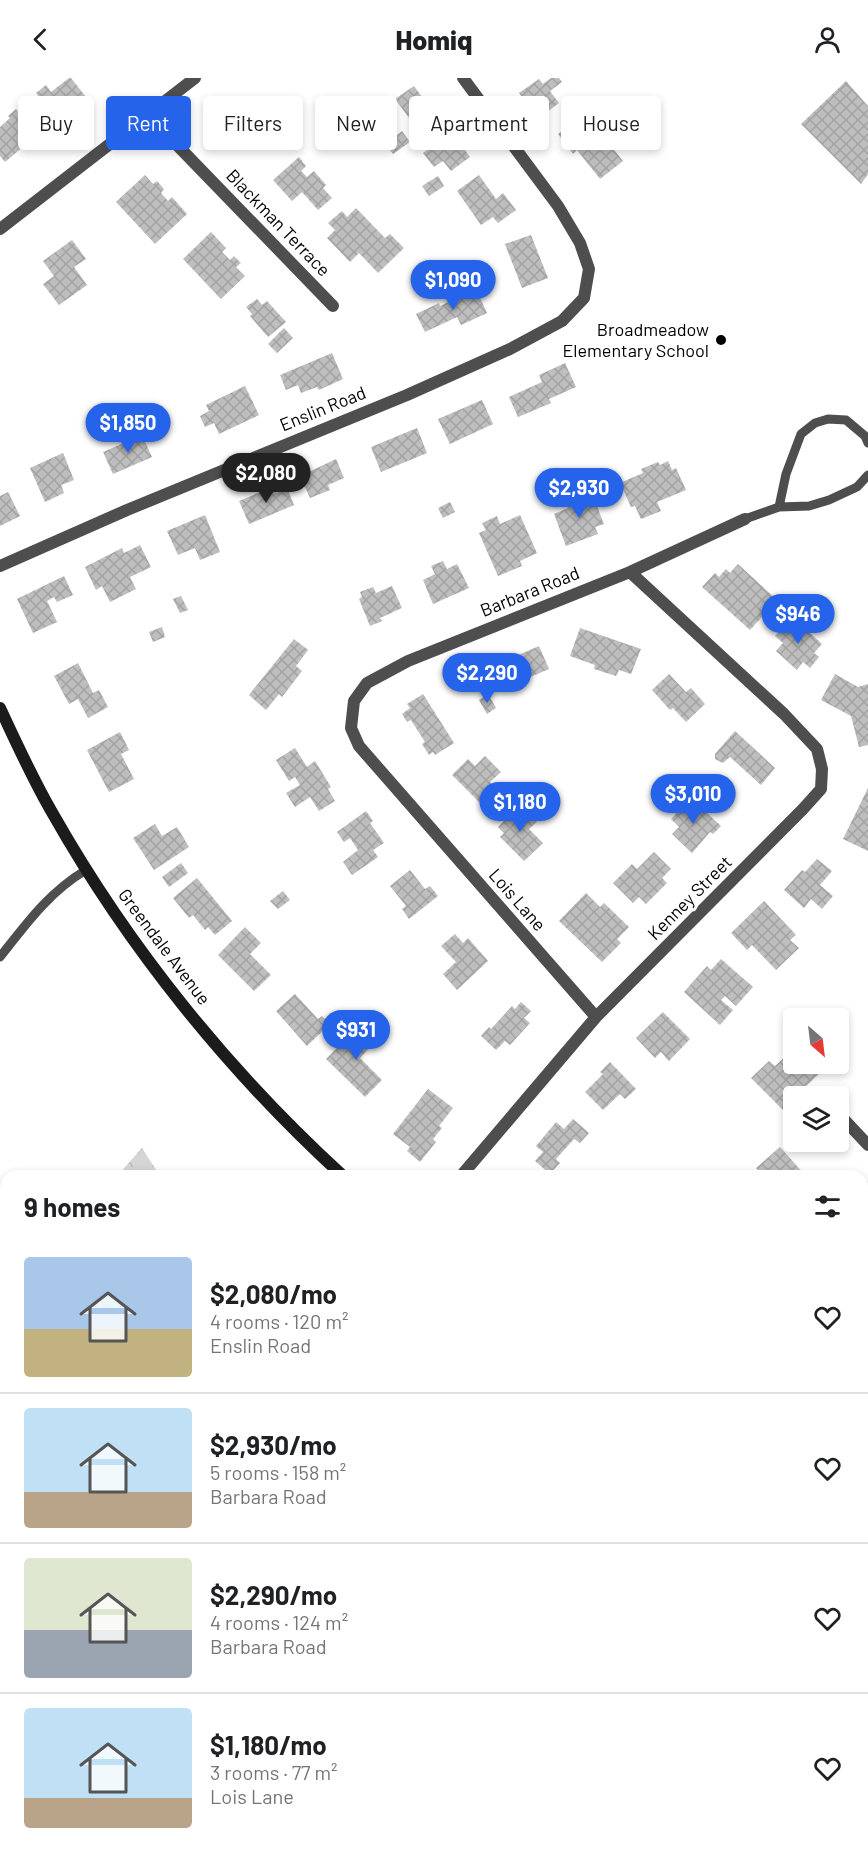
<!DOCTYPE html>
<meta charset="utf-8">
<style>
body{margin:0;font-family:Barlow,sans-serif;background:#f6f6f6;color:#202124;height:100vh;display:flex;flex-direction:column;font-size:22px;white-space:nowrap}
*{box-sizing:border-box;margin:0}
p{font-size:20px;color:#757577}
.icon{flex:none;width:33px;height:33px;fill:none;stroke:currentColor;stroke-width:2;stroke-linecap:round;stroke-linejoin:round}
.map{position:relative;flex:1;overflow:hidden}
.details{position:absolute;left:0px;top:1092px;width:868px;height:686px;display:flex;flex-direction:column;background:#fff;border-radius:18px 18px 0 0;box-shadow:0 3px 9px #0003}
.details>*{flex:none}
.guide{position:absolute;left:18px;top:18px;width:832px;height:54px;display:flex;gap:12px}
.needle{width:39px;rotate:152deg}
.tools{position:absolute;left:783px;top:930px;display:grid;gap:12px}
.tools a{display:grid;place-items:center;width:66px;height:66px;border-radius:6px;background:#fff;box-shadow:0 3px 9px #0003;font-size:30px}
.price{position:absolute;translate:-50% -51px;padding:0 14px;border-radius:21px;background:#2563eb;color:#fff;font-size:20px;line-height:39px;filter:drop-shadow(0 2px 3px #0008)}
.price::after{content:'';position:absolute;left:50%;top:36px;width:18px;height:14px;margin-left:-9px;background:inherit;clip-path:polygon(0 0,100% 0,50% 100%)}
.price.on{background:#222;color:#fff}
ul{padding:0;list-style:none}
li{display:flex;align-items:center;gap:18px;height:150px;padding:0 24px}
li+li{border-top:2px solid #e0e0e0}
li span{display:grid;place-items:center;flex:none;width:168px;height:120px;border-radius:6px;color:#555}
li>.icon{margin-inline-start:auto}
span .icon{width:72px;height:72px;fill:#fffc;stroke-width:1}
li b{font-size:26px}
h2{display:flex;justify-content:space-between;align-items:center;height:72px;padding:0 24px;font-size:26px}
.pill{padding:0 21px;border-radius:6px;background:#fff;box-shadow:0 3px 9px #0003;font-size:21px;line-height:54px}
.pill.on{background:#2563eb;color:#fff}
header{display:flex;justify-content:space-between;align-items:center;height:78px;padding:0 24px;background:#fff;font-size:27px;font-weight:800}
.map>svg:first-child{display:block}
</style>
<header><svg class="icon" aria-label="back" viewBox="0 0 24 24"><path d="M15 5l-7 7 7 7"/></svg>Homiq<svg class="icon" aria-label="person" viewBox="0 0 24 24"><circle cx="12" cy="8" r="4"/><path d="M4 21q1-7 8-7t8 7"/></svg></header>
<div class="map">
<svg width="868" height="1777" viewBox="0 0 868 1777">
<defs>
<pattern id="forest-crowns" width="20" height="18" patternUnits="userSpaceOnUse" patternTransform="scale(1.5)"><rect width="20" height="18" fill="#d5d5d5"/><path d="M2 6a3 3 0 1 1 6 0M12 15a3 3 0 1 1 6 0" fill="none" stroke="#b5b5b5"/></pattern>
<pattern id="building-cross-hatch" width="8" height="8" patternUnits="userSpaceOnUse" patternTransform="scale(1.5)"><rect width="8" height="8" fill="#bebebe"/><path d="M0 0l8 8M0 8l8-8" fill="none" stroke="#a2a2a2"/></pattern>
</defs>
<rect width="100%" height="100%" fill="#fff"/>
<path fill="url(#forest-crowns)" d="M142,1070l18,28h-43z
M0,1130h6v389l-6,-4z
M608,1772h190l14,5h-206z"/>
<path fill="url(#building-cross-hatch)" d="M69,0h2l15,19 -29,23 -21,-27 10,-8 5,7z
M551,0h8l3,4 -12,9 9,12 -21,16 -19,-26 20,-14 4,5z
M846,3l22,25v68l-7,10 -60,-60z
M414,8l19,26 -18,14 -20,-27z
M244,18l7,10 11,-8 7,10 -32,22 -14,-20z
M332,26l14,16 -13,11 -14,-16z
M16,31l16,19 -14,11 6,7 -19,16 -5,-6v-29l10,-9 -2,-2z
M577,42l7,9 8,-7 31,39 -23,18 -23,-29 -4,4 -15,-20z
M402,53l8,11 -17,12 -8,-10z
M452,54l18,25 -19,14 -8,-10 -9,6 -11,-14z
M299,79l7,9 -5,5 6,6 7,-6 12,14 -3,3 9,10 -14,12 -16,-18 -10,9 -19,-21z
M145,97l8,9 4,-3 7,8 -3,4 7,8 4,-4 15,17 -32,30 -39,-42z
M479,97l17,24 7,-6 13,17 -18,13 -5,-6 -12,8 -24,-34z
M438,98l6,10 -15,10 -7,-10z
M356,130l29,30 5,-4 14,14 -26,25 -19,-20 -9,9 -23,-24 8,-8 -7,-7 14,-12 5,6z
M211,154l15,16 -4,4 8,8 4,-4 7,7 -5,4 9,9 -24,23 -38,-40z
M531,157l17,43 -26,10 -17,-44z
M72,162l14,19 -12,8 13,18 -28,20 -16,-21 11,-8 -11,-15z
M476,211l11,24 -26,12 -4,-8 -32,15 -9,-18 23,-11 1,3z
M257,221l5,6 5,-4 19,21 -18,15 -18,-21 2,-2 -6,-7z
M284,250l9,10 -16,15 -9,-9z
M332,275l11,26 -24,11 -2,-3 -16,6 -3,-8 -12,5 -6,-15z
M565,285l11,24 -27,12 2,4 -33,14 -9,-20 33,-15 -3,-7z
M245,308l14,29 -40,19 -5,-11 -9,4 -5,-11 9,-5 -3,-6z
M482,322l11,24 -43,20 -12,-25z
M417,350l10,25 -46,19 -10,-25z
M142,357l10,22 -39,17 -10,-22z
M63,375l11,27 -13,5 3,8 -19,9 -15,-34z
M336,381l8,19 -16,7 2,5 -20,8 -10,-22z
M668,383l4,9 4,-2 10,22 -29,12 4,9 -20,8 -6,-13 -4,1 -11,-24 23,-10 -2,-4 17,-7 2,3z
M273,409l3,6 11,-5 7,17 -45,19 -10,-23z
M591,413l13,33 -9,3 3,7 -32,12 -12,-32 14,-6 -3,-8z
M8,414l12,24 -20,10v-30z
M450,424l5,10 -12,6 -5,-10z
M205,437l15,37 -20,8 -5,-12 -17,7 -11,-24z
M520,437l17,38 -17,8 2,5 -24,10 -19,-43 7,-3 -4,-7 15,-7 3,8z
M140,467l11,22 -21,10 6,12 -26,13 -8,-16 -6,4 -11,-23 37,-19 2,5z
M443,483l4,8 10,-5 12,24 -36,16 -10,-24 12,-6 -4,-8z
M738,486l39,36 -27,30 -48,-43 13,-14 4,4 7,-8 4,4z
M64,498l9,19 -16,7 -3,-5 -7,4 10,21 -24,11 -16,-34z
M392,508l10,22 -22,10 2,3 -12,5 -11,-27 3,-2 -2,-5 13,-5 3,6z
M181,518l7,14 -8,3 -7,-14z
M790,543l4,4 4,-3 24,22 -8,9 5,4 -9,11 -7,-6 -6,8 -21,-19 7,-8 -8,-7z
M162,549l3,10 -12,5 -4,-10z
M580,550l61,21 -10,25 -12,-4 -3,6 -22,-7 1,-4 -25,-9z
M294,561l14,11 -12,16 6,5 -20,26 -3,-3 -13,16 -17,-15z
M539,568l10,23 -39,17 -10,-23z
M78,585l15,30 6,-3 9,17 -20,11 -10,-19 -9,5 -15,-28z
M669,596l17,18 5,-4 14,16 -19,18 -13,-14 -3,2 -18,-20z
M835,596l23,13 10,-3v61l-9,2 -8,-31 -30,-16z
M423,616l31,49 -19,12 -2,-3 -4,3 -7,-11 3,-2 -14,-22 -4,2 -5,-8 8,-6 -3,-4z
M488,616l8,14 -9,6 -8,-14z
M735,653l40,37 -14,17 -31,-28 -7,6 -8,-4v-5z
M120,654l9,18 -8,4 13,25 -25,13 -22,-42z
M295,670l12,19 8,-6 16,26 -3,2 7,12 -16,10 -9,-14 -15,10 -9,-14 14,-8 -5,-8 -6,4 -13,-21z
M485,678l16,16 -11,10 17,18 -15,15 -40,-40 16,-16 7,7z
M868,710v63l-25,-12z
M691,720l30,28 -8,8 -3,-2 -18,21 -20,-19 7,-7 -8,-8z
M520,727l17,17 -8,7 14,14 -19,18 -24,-24 4,-4 -6,-6z
M366,733l7,10 -3,2 14,20 -11,7 5,7 -26,18 -9,-13 15,-12 -8,-12 -6,4 -7,-10z
M155,746l7,12 15,-9 12,20 -35,23 -21,-32z
M654,774l17,17 -9,9 5,5 -21,21 -7,-7 -6,6 -20,-20 19,-19 5,5z
M817,781l15,12 -12,14 13,11 -11,13 -11,-10 -7,9 -20,-18 18,-20 3,2z
M181,785l7,10 -19,14 -7,-10z
M410,792l15,19 5,-3 8,10 -29,23 -7,-10 4,-3 -16,-20z
M197,800l35,43 -17,14 -7,-8 -3,3 -12,-15 -4,3 -16,-20z
M283,813l7,9 -12,9 -8,-8z
M586,815l14,14 4,-4 25,24 -12,12 4,4 -19,19 -43,-41z
M764,823l32,34 -6,5 9,8 -23,22 -24,-25 -5,5 -16,-17z
M245,849l16,16 -11,11 21,21 -17,16 -36,-36z
M455,856l8,9 5,-5 20,23 -31,29 -14,-16 13,-12 -15,-16z
M721,881l32,28 -17,19 -11,-10 -4,4 12,10 -13,15 -36,-33 23,-26 4,4z
M295,916l23,25 4,-3 8,8 -23,22 -31,-35z
M521,924l10,9 -7,7 6,5 -20,22 -5,-4 -9,9 -15,-14 8,-9 2,2 21,-23 3,3z
M663,934l27,27 -21,22 -8,-9 -6,6 -19,-20z
M361,946l16,16 -17,18 22,22 -17,17 -39,-38z
M794,960v26h29l3,3 -30,29h-2v3l-11,11 -32,-32 18,-17 6,5 14,-13 -6,-5z
M610,984l26,27 -11,10 -5,-5 -17,16 -18,-18 18,-18 -3,-2z
M428,1011l25,19 -14,18 3,2 -9,11 3,3 -16,20 -13,-11 3,-4 -17,-13z
M573,1041l16,14 -9,10 -6,-4 -18,20 4,4 -10,11 -15,-13 8,-9 -7,-6 20,-24 8,7z
M780,1069l26,29h-43l-7,-8z
M865,1128l3,4v37l-1,-2 -5,2v-40z"/>
<g fill="none" stroke-linecap="round" stroke-linejoin="round">
<g stroke="#dbdbdb" stroke-width="20">
<path id="highway" d="M0,1684l6,3
M0,1756l6,3
M30,1772l10,5
M174,1772l11,5"/>
</g>
<path stroke="#4e4e4e" stroke-width="9" d="M779,429l7,-33 15,-40 14,-11 13,-4 18,1 19,16 3,7
M745,441l34,-12 30,-1 20,-6 28,-13 11,-12
M0,879c26,-33 49,-65 86,-87"/>
<path stroke="#4e4e4e" stroke-width="12" d="M147,36l186,192
M0,151l195,-151
M0,488l127,-56 280,-115 103,-46 52,-28 22,-23 5,-29 -9,-26 -22,-37 -95,-128
M596,939l-237,-271 -8,-18 3,-27 13,-18 41,-22 222,-89 115,-53
M838,1035l30,32
M461,1098l135,-159 207,-208 18,-20 1,-20 -5,-20 -33,-35 -154,-142"/>
<path stroke="#1b1b1b" stroke-width="12" d="M0,630c17,36 33,72 53,106 76,134 176,258 290,362
M862,1245l6,-4
M862,1464l6,4"/>
<use href="#highway" stroke="#000" stroke-width="18"/>
</g>
<circle fill="#000" stroke="#fff" stroke-width="2" cx="721" cy="262" r="6"/>
<g text-anchor="middle" stroke-width="6" stroke-linejoin="round" paint-order="stroke">
<g font-size="18" fill="#000" stroke="#fff">
<text transform="translate(278 145) rotate(46)" y="6">Blackman Terrace</text>
<text transform="translate(323 331) rotate(-22)" y="6">Enslin Road</text>
<text transform="translate(530 514) rotate(-22)" y="6">Barbara Road</text>
<text transform="translate(690 820) rotate(-45)" y="6">Kenney Street</text>
<text transform="translate(517 822) rotate(49)" y="6">Lois Lane</text>
<text transform="translate(164 869) rotate(53)" y="6">Greendale Avenue</text>
</g>
<g font-size="18" fill="#000" stroke="#fff" text-anchor="end">
<text x="709" y="258">Broadmeadow<tspan x="709" dy="21">Elementary School</tspan></text>
</g>
</g>
</svg>
<div class="tools">
<a><svg class="needle" viewBox="-14 -14 28 28"><path d="M0-13l5 13h-10z" fill="#e53935"/><path d="M0 13l5-13h-10z" fill="#757577"/></svg></a>
<a><svg class="icon" aria-label="layers" viewBox="0 0 24 24"><path d="M12 4l9 5-9 5-9-5zM3 14l9 5 9-5"/></svg></a>
</div>
<b class="price" style="left:453px;top:233px">$1,090</b>
<b class="price" style="left:128px;top:376px">$1,850</b>
<b class="price on" style="left:266px;top:426px">$2,080</b>
<b class="price" style="left:579px;top:441px">$2,930</b>
<b class="price" style="left:798px;top:567px">$946</b>
<b class="price" style="left:487px;top:626px">$2,290</b>
<b class="price" style="left:693px;top:747px">$3,010</b>
<b class="price" style="left:520px;top:755px">$1,180</b>
<b class="price" style="left:356px;top:983px">$931</b>
<div class="guide">
<a class="pill">Buy</a>
<a class="pill on">Rent</a>
<a class="pill">Filters</a>
<a class="pill">New</a>
<a class="pill">Apartment</a>
<a class="pill">House</a>
</div>
<section class="details">
<h2>9 homes<svg class="icon" aria-label="filters" viewBox="0 0 24 24"><path d="M4 7h16M4 17h16"/><circle cx="9" cy="7" r="2"/><circle cx="15" cy="17" r="2"/></svg></h2>
<ul>
<li><span style="background:linear-gradient(#a9c7e8 60%,#c2b280 0)"><svg class="icon" aria-label="home" viewBox="0 0 24 24"><path d="M3 11l9-7 9 7M6 9v11h12V9"/></svg></span><div><b>$2,080/mo</b><p>4 rooms · 120 m²</p><p>Enslin Road</p></div><svg class="icon" aria-label="heart" viewBox="0 0 24 24"><path d="M12 20l-8-8c-3-5 5-10 8-4 3-6 11-1 8 4z"/></svg></li>
<li><span style="background:linear-gradient(#bfe0f5 70%,#b9a48a 0)"><svg class="icon" aria-label="home" viewBox="0 0 24 24"><path d="M3 11l9-7 9 7M6 9v11h12V9"/></svg></span><div><b>$2,930/mo</b><p>5 rooms · 158 m²</p><p>Barbara Road</p></div><svg class="icon" aria-label="heart" viewBox="0 0 24 24"><path d="M12 20l-8-8c-3-5 5-10 8-4 3-6 11-1 8 4z"/></svg></li>
<li><span style="background:linear-gradient(#dfe7d0 60%,#9aa5b1 0)"><svg class="icon" aria-label="home" viewBox="0 0 24 24"><path d="M3 11l9-7 9 7M6 9v11h12V9"/></svg></span><div><b>$2,290/mo</b><p>4 rooms · 124 m²</p><p>Barbara Road</p></div><svg class="icon" aria-label="heart" viewBox="0 0 24 24"><path d="M12 20l-8-8c-3-5 5-10 8-4 3-6 11-1 8 4z"/></svg></li>
<li><span style="background:linear-gradient(#bfe0f5 75%,#b9a48a 0)"><svg class="icon" aria-label="home" viewBox="0 0 24 24"><path d="M3 11l9-7 9 7M6 9v11h12V9"/></svg></span><div><b>$1,180/mo</b><p>3 rooms · 77 m²</p><p>Lois Lane</p></div><svg class="icon" aria-label="heart" viewBox="0 0 24 24"><path d="M12 20l-8-8c-3-5 5-10 8-4 3-6 11-1 8 4z"/></svg></li>
</ul>
</section>
</div>
